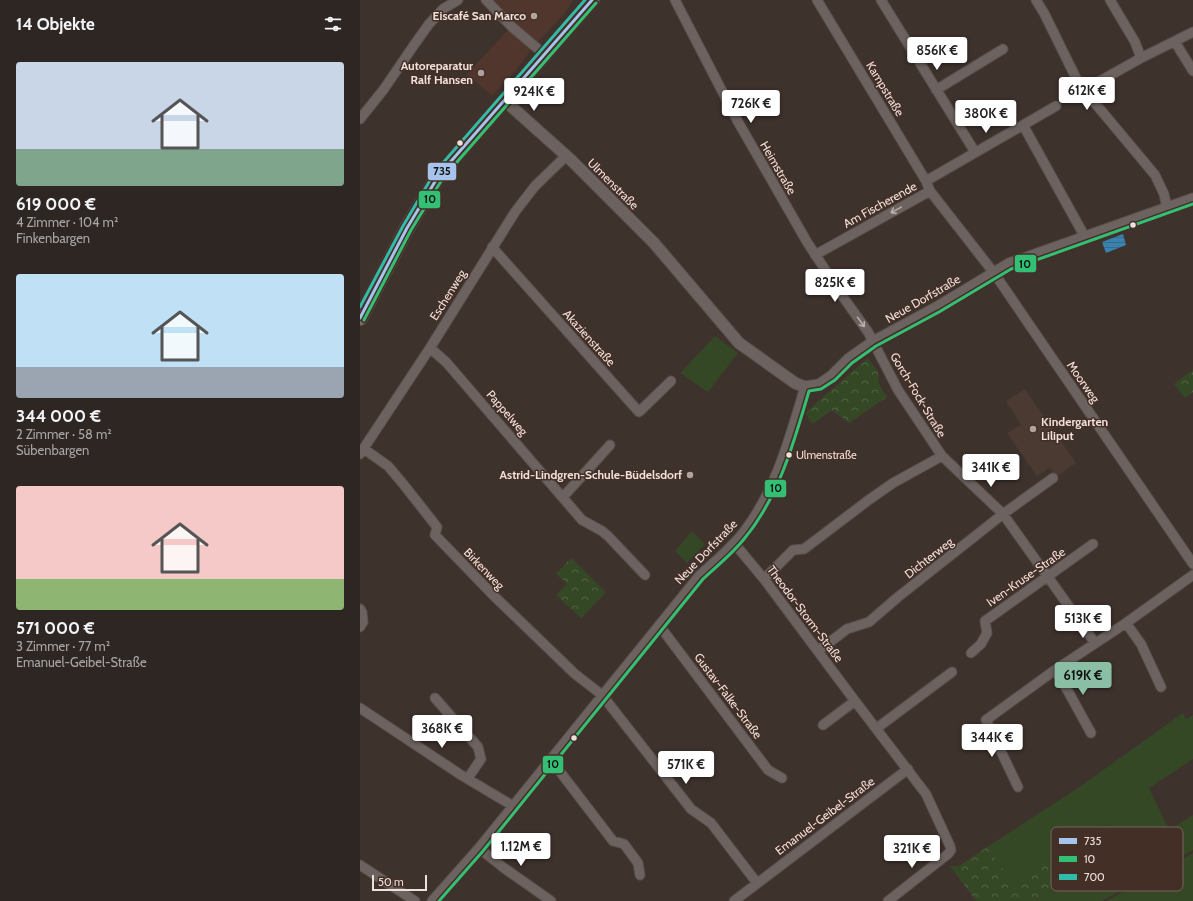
<!DOCTYPE html>
<html lang="de">
<meta charset="utf-8">
<style>
body{margin:0;font-family:Cabin,sans-serif;background:#362e2a;color:#f1f3f6;height:100vh;display:flex;flex-direction:column;font-size:15px;white-space:nowrap}
*{box-sizing:border-box;margin:0}
p{font-size:13px;color:#a7a5a5}
.icon{flex:none;width:22px;height:22px;fill:none;stroke:currentColor;stroke-width:2;stroke-linecap:round;stroke-linejoin:round}
.map{position:relative;flex:1;overflow:hidden}
.side{display:flex;flex-direction:column;background:#2e2622;width:360px}
.side>*{flex:none}
.scale{position:absolute;left:12px;bottom:10px;width:55px;box-sizing:border-box;padding-left:4px;border:2px solid #eee0db;border-top:0;font-size:11px;line-height:14px;white-space:nowrap;color:#eee0db;-webkit-text-stroke:3px #442f27;paint-order:stroke}
.price{position:absolute;translate:-50% -34px;padding:0 9px;border-radius:4px;background:#fff;color:#222;font-size:13px;line-height:26px;filter:drop-shadow(0 1px 2px #0008)}
.price::after{content:'';position:absolute;left:50%;top:24px;width:12px;height:9px;margin-left:-6px;background:inherit;clip-path:polygon(0 0,100% 0,50% 100%)}
.price.current{background:#8abfa5;color:#111}
ul{padding:0;list-style:none}
li{display:grid;align-content:center;gap:8px;height:212px;padding:0 16px}
li span{display:grid;place-items:center;height:124px;border-radius:4px;color:#555}
li>.icon{margin-inline-start:auto}
span .icon{width:72px;height:72px;fill:#fffc;stroke-width:1}
li b{font-size:17px}
h2{display:flex;justify-content:space-between;align-items:center;height:48px;padding:0 16px;font-size:17px}
main{display:flex;flex:1;min-height:0}
.map>svg:first-child{display:block}
</style>
<main>
<section class="side">
<h2>14 Objekte<svg class="icon" aria-label="filters" viewBox="0 0 24 24"><path d="M4 7h16M4 17h16"/><circle cx="9" cy="7" r="2"/><circle cx="15" cy="17" r="2"/></svg></h2>
<ul>
<li><span style="background:linear-gradient(#c9d6e8 70%,#7fa58c 0)"><svg class="icon" aria-label="home" viewBox="0 0 24 24"><path d="M3 11l9-7 9 7M6 9v11h12V9"/></svg></span><div><b>619 000 €</b><p>4 Zimmer · 104 m²</p><p>Finkenbargen</p></div></li>
<li><span style="background:linear-gradient(#bfe0f5 75%,#9aa5b1 0)"><svg class="icon" aria-label="home" viewBox="0 0 24 24"><path d="M3 11l9-7 9 7M6 9v11h12V9"/></svg></span><div><b>344 000 €</b><p>2 Zimmer · 58 m²</p><p>Sübenbargen</p></div></li>
<li><span style="background:linear-gradient(#f6c9c9 75%,#8fb573 0)"><svg class="icon" aria-label="home" viewBox="0 0 24 24"><path d="M3 11l9-7 9 7M6 9v11h12V9"/></svg></span><div><b>571 000 €</b><p>3 Zimmer · 77 m²</p><p>Emanuel-Geibel-Straße</p></div></li>
</ul>
</section>
<div class="map">
<svg width="833" height="901" viewBox="0 0 833 901">
<defs>
<pattern id="forest-crowns" width="20" height="18" patternUnits="userSpaceOnUse"><rect width="20" height="18" fill="#354825"/><path d="M2 6a3 3 0 1 1 6 0M12 15a3 3 0 1 1 6 0" fill="none" stroke="#536244"/></pattern>
<pattern id="water-rules" width="6" height="5" patternUnits="userSpaceOnUse"><rect width="6" height="5" fill="#3782b1"/><path d="M0 2.5h6" fill="none" stroke="#3d6985"/></pattern>
</defs>
<rect width="100%" height="100%" fill="#3e322d"/>
<path fill="#50362d" d="M119,0h94l-8,13 -32,34 -7,10 -10,13 -24,26 -25,-22 41,-44z"/>
<path fill="#4b3a31" d="M665,389l51,74 -19,13 -7,-8 -13,8 -30,-43 14,-8 -15,-24z"/>
<path fill="#354825" d="M355,336l23,17 -30,39 -28,-19z
M332,531l13,13 -18,19 -12,-12z
M823,713l3,6 7,-4v44l-44,29 20,42 24,-15v35l-91,51h-68l87,-58 -13,-21 -95,63 -26,-38 94,-61z
M833,853v48h-87z"/>
<path fill="url(#forest-crowns)" d="M508,358l10,14 1,12 8,13 -38,26 -17,-13 -20,14 -7,-11z
M833,370v22l-8,6 -11,-14z
M211,558l35,34 -25,26 -25,-23 11,-11 -11,-10z
M748,822l13,21 -87,58h-58l-26,-35h9l28,-19 27,37z"/>
<path fill="url(#water-rules)" d="M763,234l3,11 -20,8 -4,-11z"/>
<g fill="none" stroke-linecap="round" stroke-linejoin="round">
<g stroke="#594e4a" stroke-width="11">
<path id="minor" d="M126,0l26,27 32,27
M315,0l62,120 70,122 36,55 25,35 30,58 44,66 61,58 92,129
M457,0l109,181 4,10 64,82 199,291
M521,0l94,152
M676,0l8,13 35,71 76,91 9,19 3,14
M750,0l25,42 6,16
M815,42l18,29
M576,90l67,-41
M724,90l57,-32 52,-26
M0,119l24,-30 30,-44 15,-21 14,-15 15,-9
M663,125l62,112
M566,181l130,-75
M132,247l147,165 32,-31
M455,255l115,-64
M70,348l16,14 136,158 20,11 6,5 37,39
M4,449l24,17 16,19 33,42 -2,8 58,60 82,79 27,21 89,114 20,14 46,60
M0,454l70,-106 85,-136 20,-26 31,-30
M203,497l47,-52
M374,543l30,36 91,122 71,93 24,52 1,4 -3,4 -60,47
M404,579l29,-29 11,-1 66,-50 23,-16 49,-27
M0,609l2,3 1,10 -3,5
M766,623l15,21 20,43
M299,625l109,145 14,8
M458,651l29,-22 22,-7 29,-25 105,-83 50,-36
M611,653l10,-9 6,-11 -2,-12 108,-77
M695,670l14,23 22,40
M75,698l43,49 3,12 -13,19
M0,708l101,67 52,31
M463,725l32,-24
M517,728l75,-56
M191,760l62,81 11,3 14,19 2,12
M658,787l-32,-67 69,-50 71,-47 67,-48
M119,848l25,20 47,33
M0,865l55,36
M72,901l47,-53 220,-272c15,-14 35,-30 47,-47 31,-42 44,-93 59,-142
M374,901l174,-132"/>
</g>
<g stroke="#594e4a" stroke-width="13">
<path id="tertiary" d="M144,100l66,59 84,84 85,100 56,40 10,4 14,-2 13,-9 17,-17 24,-17 63,-34 73,-44 184,-65"/>
</g>
<g stroke="#594e4a" stroke-width="16">
<path id="primary" d="M0,318l47,-90 32,-53 153,-175"/>
</g>
<use href="#minor" stroke="#6c6360" stroke-width="9"/>
<use href="#tertiary" stroke="#6c6360" stroke-width="11"/>
<use href="#primary" stroke="#7c6c68" stroke-width="14"/>
<g stroke="#442f27" stroke-width="6">
<path id="bus-1" d="M0,318l47,-90 32,-53 153,-175"/>
</g>
<g stroke="#442f27" stroke-width="6">
<path id="bus-2" d="M4,320l47,-90 32,-52 153,-175
M79,901l44,-50 220,-272c14,-13 29,-25 41,-40 35,-42 50,-97 65,-148l12,-2 14,-9 17,-17 24,-17 63,-34 72,-43 182,-65"/>
</g>
<g stroke="#442f27" stroke-width="6">
<path id="bus-3" d="M0,307l43,-81 32,-54 150,-172"/>
</g>
<use href="#bus-1" stroke="#a5c3eb" stroke-width="3"/>
<use href="#bus-2" stroke="#33c075" stroke-width="3"/>
<use href="#bus-3" stroke="#33bba9" stroke-width="3"/>
</g>
<defs><path id="oneway-shaft" d="M-6 0H5M1.5-3L5.5 0L1.5 3" fill="none" stroke-width="1.6" stroke-linecap="round" stroke-linejoin="round"/></defs>
<g stroke="#baaeaa">
<use href="#oneway-shaft" transform="translate(536 210) rotate(151)"/>
<use href="#oneway-shaft" transform="translate(501 322) rotate(54)"/>
</g>
<g fill="#b0a39e" stroke="#442f27" stroke-width="1.5">
<circle cx="174" cy="16" r="4"/>
<circle cx="121" cy="73" r="4"/>
<circle cx="673" cy="429" r="4"/>
<circle cx="330" cy="475" r="4"/>
</g>
<g fill="#eee0db" stroke="#442f27" stroke-width="1.5">
<circle cx="100" cy="143" r="3.5"/>
<circle cx="773" cy="225" r="3.5"/>
<circle cx="429" cy="455" r="3.5"/>
<circle cx="214" cy="738" r="3.5"/>
</g>
<g text-anchor="middle" stroke-width="3" stroke-linejoin="round" paint-order="stroke">
<g font-size="11" fill="#eee0db" stroke="#442f27" text-anchor="start">
<text x="436" y="459">Ulmenstraße</text>
</g>
<g font-size="12" font-weight="bold" fill="#eee0db" stroke="#442f27" text-anchor="end">
<text x="166" y="20">Eiscafé San Marco</text>
<text x="113" y="70">Autoreparatur<tspan x="113" dy="14">Ralf Hansen</tspan></text>
<text x="681" y="426" text-anchor="start">Kindergarten<tspan x="681" dy="14">Liliput</tspan></text>
<text x="322" y="479">Astrid-Lindgren-Schule-Büdelsdorf</text>
</g>
<g font-size="12" fill="#eee0db" stroke="#442f27">
<text transform="translate(525 89) rotate(59)" y="4">Kampstraße</text>
<text transform="translate(418 168) rotate(60)" y="4">Heimstraße</text>
<text transform="translate(253 184) rotate(45)" y="4">Ulmenstraße</text>
<text transform="translate(520 205) rotate(-29)" y="4">Am Fischerende</text>
<text transform="translate(88 295) rotate(-58)" y="4">Eschenweg</text>
<text transform="translate(563 299) rotate(-30)" y="4">Neue Dorfstraße</text>
<text transform="translate(229 338) rotate(48)" y="4">Akazienstraße</text>
<text transform="translate(723 382) rotate(55)" y="4">Moorweg</text>
<text transform="translate(558 395) rotate(59)" y="4">Gorch-Fock-Straße</text>
<text transform="translate(147 413) rotate(49)" y="4">Pappelweg</text>
<text transform="translate(346 552) rotate(-46)" y="4">Neue Dorfstraße</text>
<text transform="translate(569 558) rotate(-38)" y="4">Dichterweg</text>
<text transform="translate(124 569) rotate(46)" y="4">Birkenweg</text>
<text transform="translate(666 577) rotate(-35)" y="4">Iven-Kruse-Straße</text>
<text transform="translate(445 614) rotate(53)" y="4">Theodor-Storm-Straße</text>
<text transform="translate(368 696) rotate(53)" y="4">Gustav-Falke-Straße</text>
<text transform="translate(465 816) rotate(-37)" y="4">Emanuel-Geibel-Straße</text>
</g>
</g>
<rect x="691" y="827" width="132" height="64" rx="6" fill="#442f27" stroke="#77645d" stroke-width="1"/>
<rect x="699" y="838" width="18" height="6" fill="#a5c3eb"/>
<rect x="699" y="856" width="18" height="6" fill="#33c075"/>
<rect x="699" y="874" width="18" height="6" fill="#33bba9"/>
<g font-size="11" fill="#eee0db">
<text x="724" y="845">735</text>
<text x="724" y="863">10</text>
<text x="724" y="881">700</text>
</g>
<g stroke="#442f27" stroke-width="1.5">
<rect x="67" y="162" width="30" height="19" rx="4" fill="#a5c3eb"/>
<rect x="58" y="190" width="23" height="19" rx="4" fill="#33c075"/>
<rect x="654" y="254" width="23" height="19" rx="4" fill="#33c075"/>
<rect x="404" y="479" width="23" height="19" rx="4" fill="#33c075"/>
<rect x="182" y="755" width="22" height="19" rx="4" fill="#33c075"/>
</g>
<g font-size="11" text-anchor="middle" font-weight="bold" fill="#111">
<text x="82" y="175">735</text>
<text x="70" y="203">10</text>
<text x="665" y="268">10</text>
<text x="416" y="492">10</text>
<text x="193" y="768">10</text>
</g>
</svg>
<div class="scale">50 m</div>
<b class="price" style="left:577px;top:71px">856K €</b>
<b class="price" style="left:727px;top:111px">612K €</b>
<b class="price" style="left:174px;top:112px">924K €</b>
<b class="price" style="left:391px;top:124px">726K €</b>
<b class="price" style="left:626px;top:134px">380K €</b>
<b class="price" style="left:475px;top:303px">825K €</b>
<b class="price" style="left:631px;top:488px">341K €</b>
<b class="price" style="left:723px;top:639px">513K €</b>
<b class="price current" style="left:723px;top:696px">619K €</b>
<b class="price" style="left:82px;top:749px">368K €</b>
<b class="price" style="left:632px;top:758px">344K €</b>
<b class="price" style="left:326px;top:785px">571K €</b>
<b class="price" style="left:161px;top:867px">1.12M €</b>
<b class="price" style="left:552px;top:869px">321K €</b>
</div>
</main>
